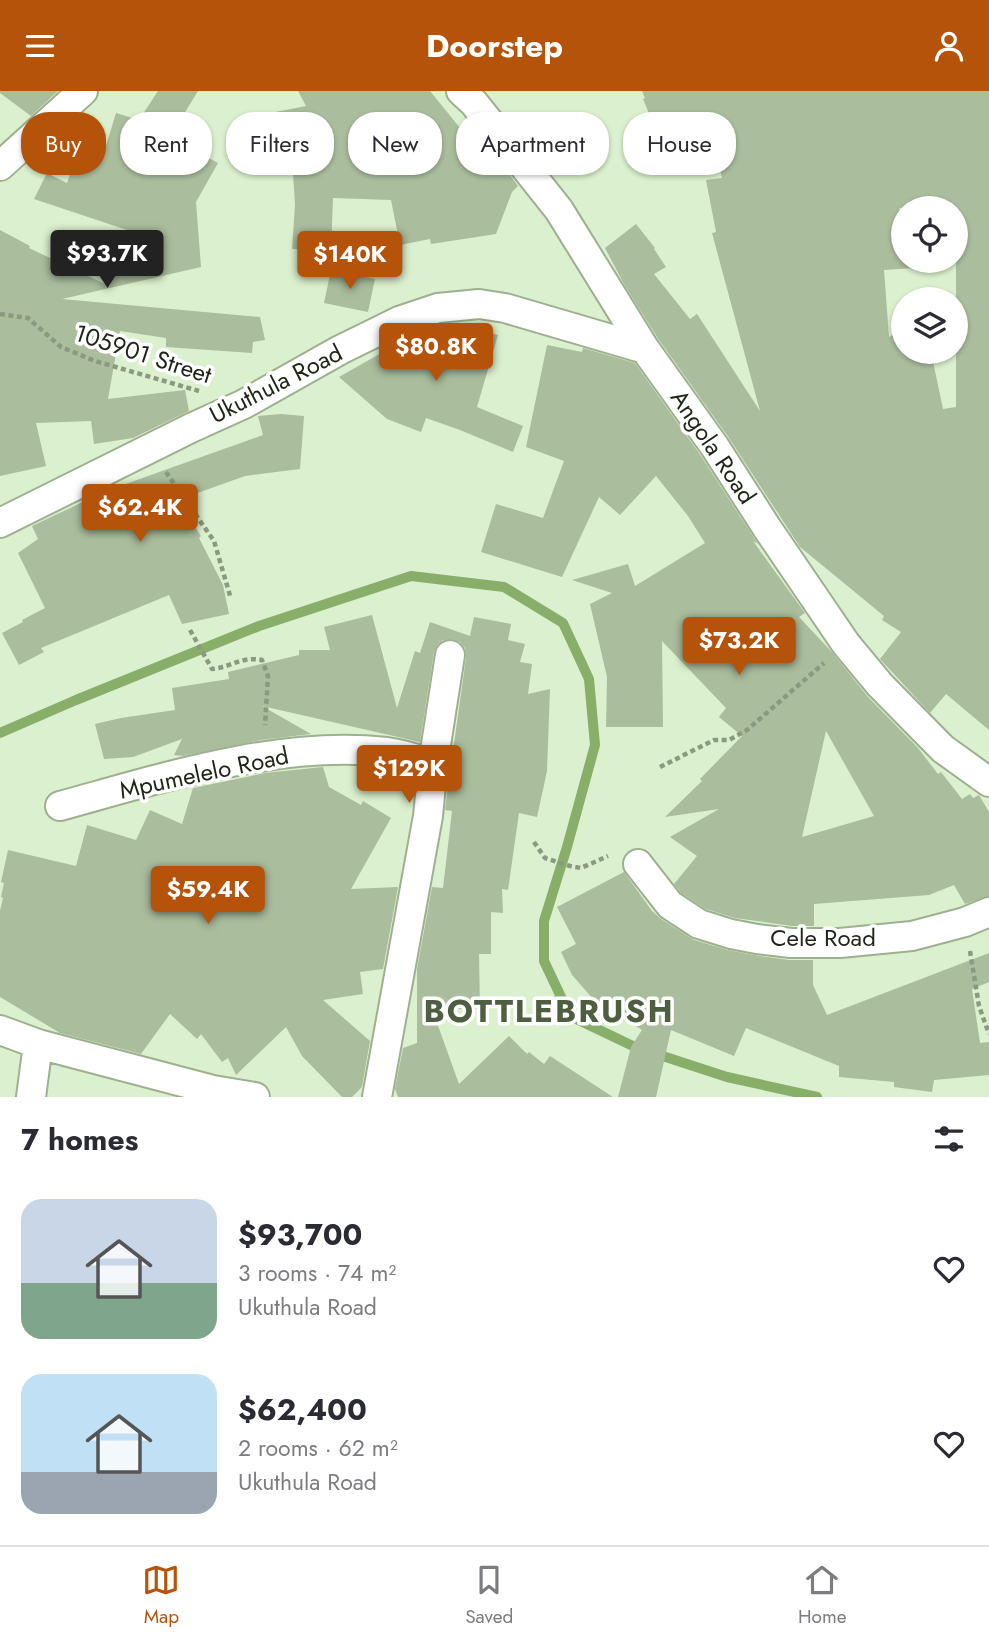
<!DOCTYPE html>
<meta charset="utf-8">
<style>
body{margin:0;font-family:Jost,sans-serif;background:#f7f7f7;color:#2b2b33;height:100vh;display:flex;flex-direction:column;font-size:26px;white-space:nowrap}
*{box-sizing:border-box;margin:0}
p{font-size:23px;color:#7c7c81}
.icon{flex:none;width:38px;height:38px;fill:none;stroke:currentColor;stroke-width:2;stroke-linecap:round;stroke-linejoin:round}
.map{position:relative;height:1006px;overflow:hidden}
.sheet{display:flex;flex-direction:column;background:#fff;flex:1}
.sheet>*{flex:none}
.banner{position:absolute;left:21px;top:21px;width:948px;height:63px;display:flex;gap:14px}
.tools{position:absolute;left:891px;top:105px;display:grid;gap:14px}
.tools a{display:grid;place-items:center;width:77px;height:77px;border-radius:50%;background:#fff;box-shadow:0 2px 5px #0004;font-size:35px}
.price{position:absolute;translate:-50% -60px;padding:0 16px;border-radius:7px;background:#b45309;color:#fff;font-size:23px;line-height:46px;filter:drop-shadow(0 2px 4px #0008)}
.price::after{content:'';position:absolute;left:50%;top:42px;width:21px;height:16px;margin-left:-10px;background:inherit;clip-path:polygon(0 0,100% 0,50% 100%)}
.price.on{background:#222;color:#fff}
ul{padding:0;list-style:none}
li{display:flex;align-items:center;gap:21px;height:175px;padding:0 21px}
li span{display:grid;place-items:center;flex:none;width:196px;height:140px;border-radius:21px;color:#555}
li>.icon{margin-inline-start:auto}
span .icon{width:84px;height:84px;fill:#fffc;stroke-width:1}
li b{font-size:30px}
h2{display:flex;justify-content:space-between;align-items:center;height:84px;padding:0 21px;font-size:30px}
.tag{padding:0 24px;border-radius:28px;background:#fff;box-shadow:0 2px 5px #0004;font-size:24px;line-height:63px}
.tag.on{background:#b45309;color:#fff}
header{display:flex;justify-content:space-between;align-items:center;height:91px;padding:0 21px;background:#b45309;color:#fff;font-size:32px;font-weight:700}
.tabs{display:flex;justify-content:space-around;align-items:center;height:98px;border-top:2px solid #e1e1e2;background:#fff;font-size:19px;color:#7c7c81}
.tabs a{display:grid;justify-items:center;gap:4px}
.tabs .on{color:#b45309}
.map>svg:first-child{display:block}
</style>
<header><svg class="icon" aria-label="menu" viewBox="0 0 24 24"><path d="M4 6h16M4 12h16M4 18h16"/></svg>Doorstep<svg class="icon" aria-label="person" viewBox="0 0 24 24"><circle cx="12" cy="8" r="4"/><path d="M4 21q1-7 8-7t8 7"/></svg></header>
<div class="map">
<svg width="989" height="1006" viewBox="0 0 989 1006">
<rect width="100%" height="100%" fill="#dbf0ce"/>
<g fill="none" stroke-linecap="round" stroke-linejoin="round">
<path stroke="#88ae6a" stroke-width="10" d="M0,642l76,-33 183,-74 152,-50 93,11 59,36 26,56 6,66 -28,102 -23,74v40l26,55 65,31 92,30 90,20"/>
</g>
<path fill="#aabd9d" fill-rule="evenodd" d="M0,0h58l-27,25 -31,-23z
M158,0h40l-28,46 48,26 -22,39 5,65 -139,32 198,18 5,23 -12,2 -1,11 -86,-6v-9l-46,-7 -12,68 77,-9 4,21 -56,27 -39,6 -3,-23 -55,2 10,43 -46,10v-246l30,16 -1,2 80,38 18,-56 -93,-31 13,-26 20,10 15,-42 23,8 11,-36 23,7z
M298,0h132l30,37 9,-4 7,8 19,38 7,-6 16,22 -6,6 -16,42 -65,10 -1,-5 -30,6 -9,-45 -58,-2 -2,53 -39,-2 3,-44 -3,-47 -47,10 -10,-48 71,-14z
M642,0h347v639l-43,-36 -16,19 -50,-54 21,-27 -19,-12 2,-4 -84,-69 -71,-109 -70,-98 -34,-54 -20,-38 31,-24 19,24 -1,1 12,18 -12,7 36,45 7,-5 63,97 -48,-178 4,-1 -10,-52 16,-2 -16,-64 -49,19 -14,-34 2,-1zM899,117h57v199l-13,2 -12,-57h-28v-23l-14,8 -5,-67 29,-2 -2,-7h-8v-36z
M536,42l18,18 -12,11 -16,-20z
M331,179l44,9 -7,33 -44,-9z
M456,232l42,12 -21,72 46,19 -10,26 -53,-22 -34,-12 -5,14 -34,-13 -48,-42 81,-46 21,-7z
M547,254l35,7 1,-4 52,15 66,93 57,88 -5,-3 52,72 -6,4 32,34 37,46 50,51 20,26 3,-2 21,27 8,-5 3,4 6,-3 10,17v84l-24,8 -11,-19 -25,10 -115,9v22h-22l-57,-8 -29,-9 -25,-16 -7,-9 23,-28 -27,-19 49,-28 -54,8 37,-36 -2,-2 42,-43 -23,-19 7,-9 -64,-67 1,86h-57l1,-50 -17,-73 22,-11 -40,-13 56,-16 7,22 70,-43 -17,-27 -32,-40 -36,39 -21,-18 -37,80 -81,-25 15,-48 47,14 21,-57 -38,-14zM826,640l48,85 -72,21z
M281,323l23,2 -4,53 -55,7 -67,24 23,36 -2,2 24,47 6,29 -47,10 -13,-29 -128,53 3,4 -25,13 -17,-32 21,-11 -1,-2 23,-12 -27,-55 20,-14 -6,-13 74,-35 157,-56 -5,-19z
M372,524l25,93 18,-57 5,2 10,-31 40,14 4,-19 37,7 -3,16 17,4 -5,18 12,2 -4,30 22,-5 -3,82 -10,46 -18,-4 -11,77 -6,-1 1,24 -12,-1v42h-12l1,55h-48l27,75 50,-48 18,18 2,-2 15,12 6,-8 63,41h-215l-3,-8 8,-41 14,-5v-74l15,-82 11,1 9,-77 -7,-1 2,-16 19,-136 -1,-10 -5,-6 -8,-3 -9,1 -5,4 -4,8 -14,90 -158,-36 49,28 -50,6 -78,16 -9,-1 8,-16 -49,18 -29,2 -9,-35 26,-6 54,-8 -3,-22 57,-9 -1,-7 71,-17v-5h31l-6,-23z
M323,676l6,20 32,18 2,-4 28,17 -40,71 47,-2 -15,82 -23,3 3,22 -40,6 47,41 -8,46 -10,10h-10l-40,-41 -16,-29 -50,48 -8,-17 -6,4 -21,-28 -4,5 -27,-25 -29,40 -81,-21 -60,-36v-86l3,-13 -2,-1 3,-14 -3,-1 7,-32 68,16 11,-41 49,15 14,-30 32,14 11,-36 72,-15z
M624,781l28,39 9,8 33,21 34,10 26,5 35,5h24v25l14,30 162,-62v29l-17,7 8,54 9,-1v33l-55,5 -2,12 -38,-5v-5l-55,-5v-11l-93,-38 -12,28 -63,-26 -15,67h-38l13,-50 11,-17 -48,-30 -22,-25 -11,-23 15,-8 -19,-37z"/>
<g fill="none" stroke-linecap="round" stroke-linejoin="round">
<g stroke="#9db090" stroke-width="32">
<path id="street" d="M461,0l13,12 85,107 86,139 70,98 52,81 79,116 34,41 63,64 46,33
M0,75l83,-75
M0,432l191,-95 53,-24 96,-54 59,-29 39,-13 41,-4 26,4 140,41
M60,715c102,-28 219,-66 326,-54 16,2 32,7 47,12
M638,773l32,41 29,19 32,10 26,5 34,4h49l72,-7 53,-14 24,-10
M0,939l38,14 175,46 42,7
M31,1006l7,-53
M377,1006l51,-281 5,-52 17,-109"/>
</g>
<path stroke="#8a9980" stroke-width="4.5" stroke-dasharray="5 3.5" stroke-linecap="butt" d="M0,223l28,4 33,29 34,14 104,30
M166,381l48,69 17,58
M190,539l22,39c19,-2 30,-13 50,-9l6,16 -3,49
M660,676l54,-27h15l18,-10 77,-67
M534,751l11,16 25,8 11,2 27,-12
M970,860l9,55 10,28"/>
<use href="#street" stroke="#fff" stroke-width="28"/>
</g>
<g text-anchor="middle" stroke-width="7" stroke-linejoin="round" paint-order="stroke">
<g font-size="24" fill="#1e2518" stroke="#fff">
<text transform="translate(143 263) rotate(18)" y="8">105901 Street</text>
<text transform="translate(276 293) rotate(-27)" y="8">Ukuthula Road</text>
<text transform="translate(713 356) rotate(56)" y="8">Angola Road</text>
<text transform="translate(204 682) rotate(-12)" y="8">Mpumelelo Road</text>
<text x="823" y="855">Cele Road</text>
</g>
<g font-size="32" font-weight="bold" letter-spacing="2" fill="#4d5e41" stroke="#fff">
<text x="549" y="931">BOTTLEBRUSH</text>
</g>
</g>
</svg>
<div class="tools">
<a><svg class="icon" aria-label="locate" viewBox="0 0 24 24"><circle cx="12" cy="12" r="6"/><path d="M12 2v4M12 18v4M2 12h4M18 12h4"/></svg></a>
<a><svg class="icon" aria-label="layers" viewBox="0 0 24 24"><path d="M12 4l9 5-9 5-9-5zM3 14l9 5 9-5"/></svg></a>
</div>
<b class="price on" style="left:107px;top:199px">$93.7K</b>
<b class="price" style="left:350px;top:200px">$140K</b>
<b class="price" style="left:436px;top:292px">$80.8K</b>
<b class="price" style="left:140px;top:453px">$62.4K</b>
<b class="price" style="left:739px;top:586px">$73.2K</b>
<b class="price" style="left:409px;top:714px">$129K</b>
<b class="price" style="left:208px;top:835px">$59.4K</b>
<div class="banner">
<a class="tag on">Buy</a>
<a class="tag">Rent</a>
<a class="tag">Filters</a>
<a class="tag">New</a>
<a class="tag">Apartment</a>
<a class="tag">House</a>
</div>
</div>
<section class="sheet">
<h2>7 homes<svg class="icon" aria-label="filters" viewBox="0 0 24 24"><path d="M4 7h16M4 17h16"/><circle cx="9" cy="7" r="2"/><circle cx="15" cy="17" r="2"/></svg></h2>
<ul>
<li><span style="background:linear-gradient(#c9d6e8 60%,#7fa58c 0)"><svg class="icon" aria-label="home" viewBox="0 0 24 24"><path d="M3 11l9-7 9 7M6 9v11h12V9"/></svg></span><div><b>$93,700</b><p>3 rooms · 74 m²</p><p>Ukuthula Road</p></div><svg class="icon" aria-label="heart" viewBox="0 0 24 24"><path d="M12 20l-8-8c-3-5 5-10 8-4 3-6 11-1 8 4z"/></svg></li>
<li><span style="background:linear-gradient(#bfe0f5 70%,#9aa5b1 0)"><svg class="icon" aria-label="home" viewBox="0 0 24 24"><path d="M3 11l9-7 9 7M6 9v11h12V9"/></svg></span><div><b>$62,400</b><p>2 rooms · 62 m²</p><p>Ukuthula Road</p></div><svg class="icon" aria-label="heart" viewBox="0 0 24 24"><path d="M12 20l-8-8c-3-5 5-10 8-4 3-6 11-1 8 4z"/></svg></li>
</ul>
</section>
<nav class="tabs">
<a class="on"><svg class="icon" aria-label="map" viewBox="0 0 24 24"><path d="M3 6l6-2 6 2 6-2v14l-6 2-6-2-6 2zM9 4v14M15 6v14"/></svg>Map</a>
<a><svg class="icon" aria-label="saved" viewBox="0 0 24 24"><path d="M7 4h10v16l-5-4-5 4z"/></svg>Saved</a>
<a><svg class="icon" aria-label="home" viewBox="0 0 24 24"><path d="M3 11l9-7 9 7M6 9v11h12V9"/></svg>Home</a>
</nav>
